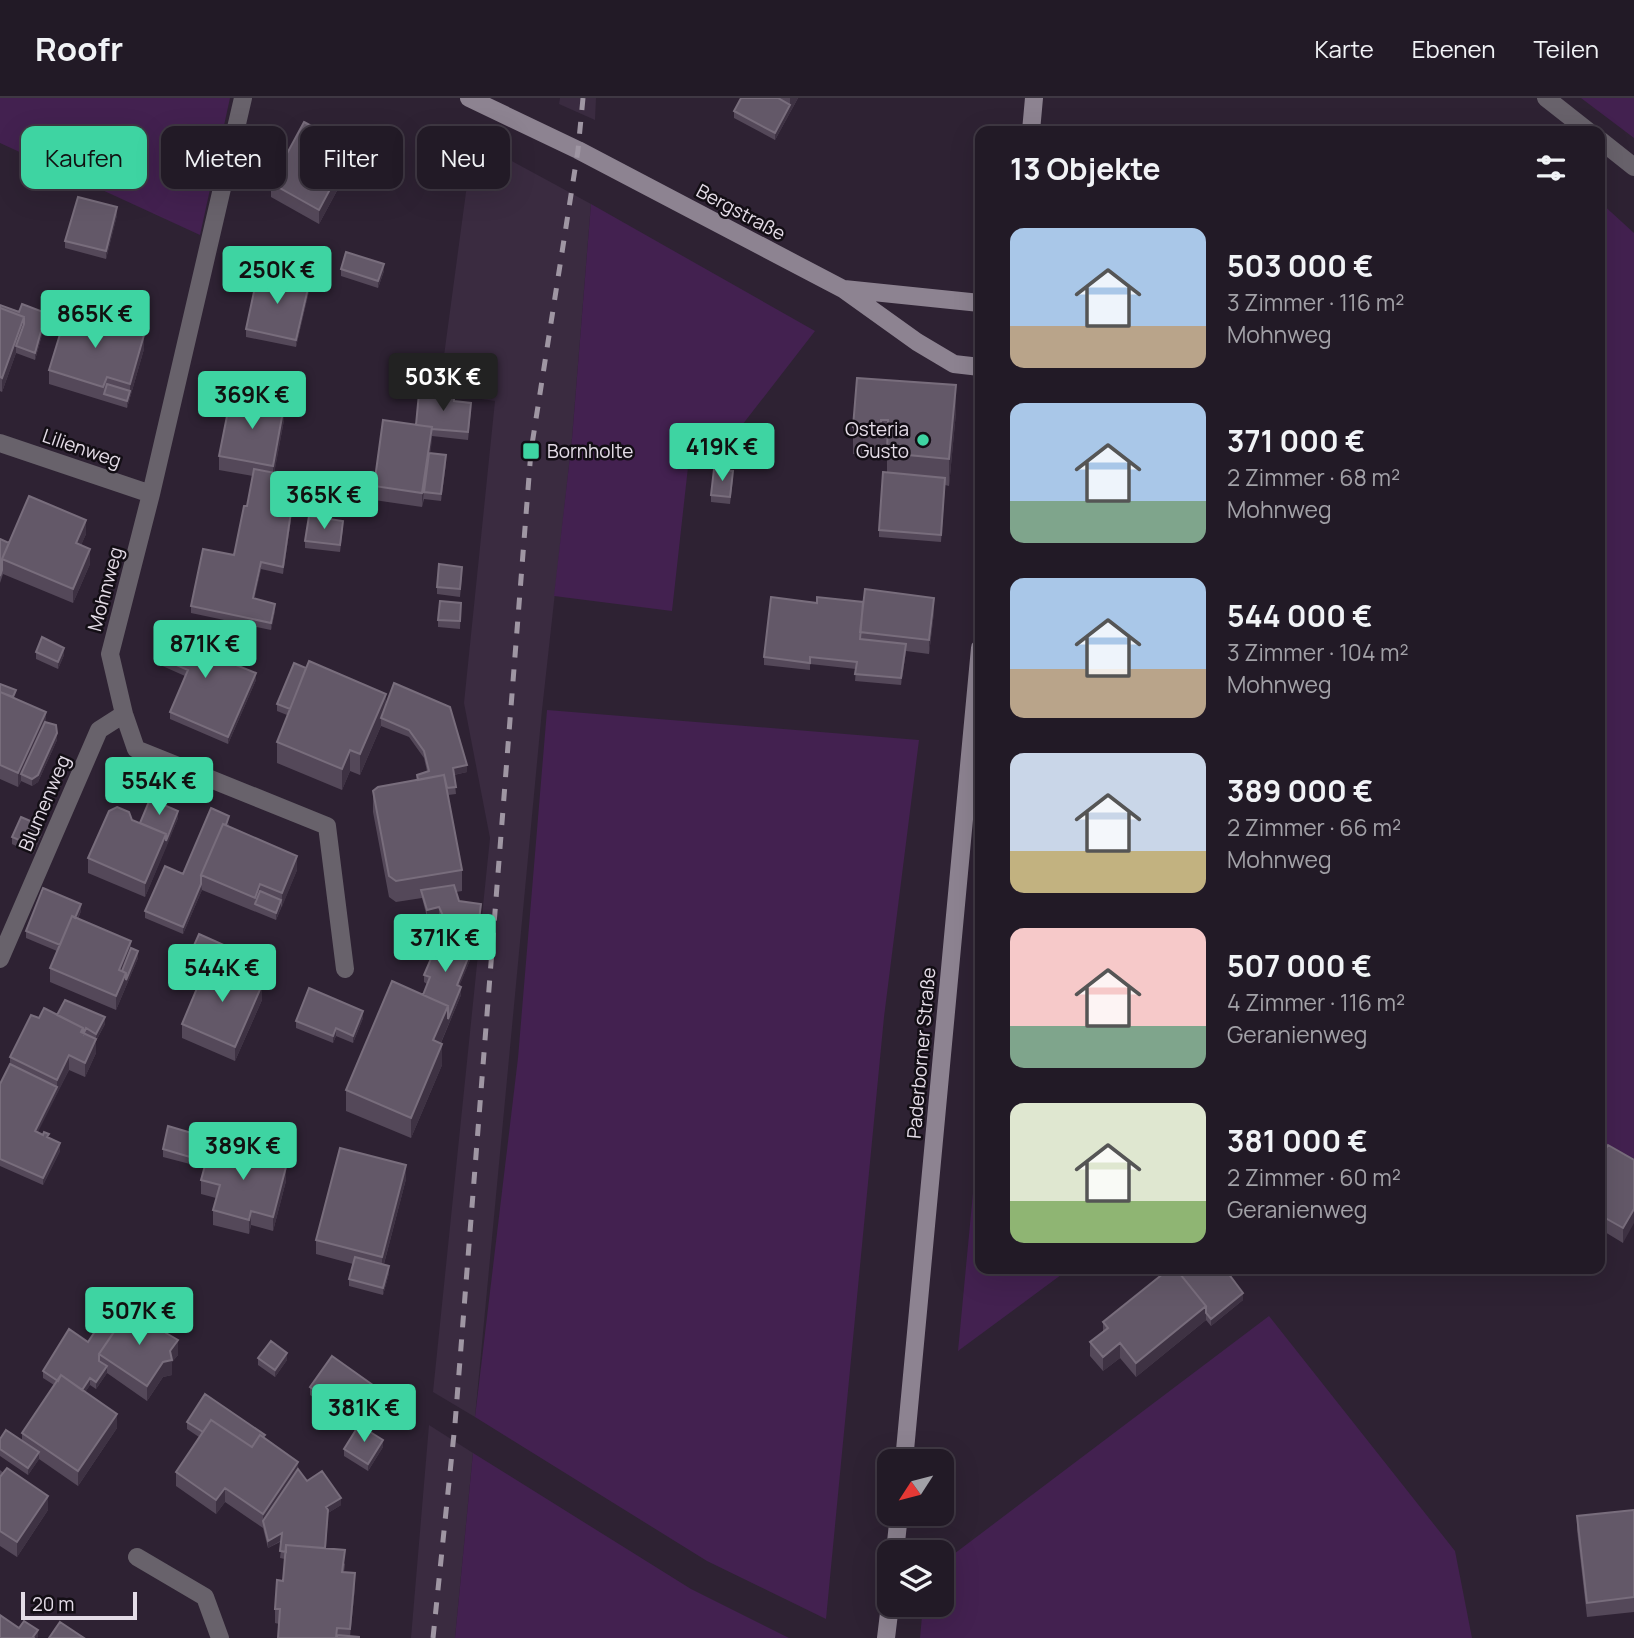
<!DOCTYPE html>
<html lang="de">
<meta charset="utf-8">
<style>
body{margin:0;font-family:Manrope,sans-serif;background:#2a232e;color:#f1f3f6;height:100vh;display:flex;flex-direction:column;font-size:26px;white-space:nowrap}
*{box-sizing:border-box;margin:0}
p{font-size:23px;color:#a2a1a7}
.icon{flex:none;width:38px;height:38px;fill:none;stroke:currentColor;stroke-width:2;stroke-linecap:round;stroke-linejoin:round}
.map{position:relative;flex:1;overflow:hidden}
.panel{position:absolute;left:975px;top:28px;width:630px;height:1148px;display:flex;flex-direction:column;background:#221a26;border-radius:14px;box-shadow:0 7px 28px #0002,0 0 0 2px #3f3843}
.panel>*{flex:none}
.banner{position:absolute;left:21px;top:28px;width:665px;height:63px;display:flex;gap:14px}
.needle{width:46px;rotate:234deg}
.buttons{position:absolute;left:877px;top:1351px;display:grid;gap:14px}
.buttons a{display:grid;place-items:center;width:77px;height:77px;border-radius:14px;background:#221a26;box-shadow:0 7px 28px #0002,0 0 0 2px #3f3843;font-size:35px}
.scale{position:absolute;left:21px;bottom:18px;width:116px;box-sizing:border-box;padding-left:7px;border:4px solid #e4dce7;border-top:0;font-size:19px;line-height:24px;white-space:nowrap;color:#e4dce7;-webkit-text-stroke:5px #130e15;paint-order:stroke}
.price{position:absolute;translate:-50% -60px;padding:0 16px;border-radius:7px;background:#3ed4a2;color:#111;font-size:23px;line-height:46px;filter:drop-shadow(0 2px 4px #0008)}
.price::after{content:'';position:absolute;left:50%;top:42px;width:21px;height:16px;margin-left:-10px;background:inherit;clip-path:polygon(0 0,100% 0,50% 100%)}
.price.current{background:#222;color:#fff}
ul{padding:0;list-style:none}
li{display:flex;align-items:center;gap:21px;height:175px;padding:0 35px}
li span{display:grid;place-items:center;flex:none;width:196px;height:140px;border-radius:14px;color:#555}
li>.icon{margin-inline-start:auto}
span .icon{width:84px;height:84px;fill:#fffc;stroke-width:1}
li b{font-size:30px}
h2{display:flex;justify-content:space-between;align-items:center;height:84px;padding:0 35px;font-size:30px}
.pill{padding:0 24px;border-radius:14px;background:#221a26;box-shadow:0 7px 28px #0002,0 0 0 2px #3f3843;font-size:24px;line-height:63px}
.pill.current{background:#3ed4a2;color:#111}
header{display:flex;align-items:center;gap:42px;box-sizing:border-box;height:98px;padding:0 35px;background:#221a26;border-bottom:2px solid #3f3843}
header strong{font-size:33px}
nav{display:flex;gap:38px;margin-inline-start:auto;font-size:24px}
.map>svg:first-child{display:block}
</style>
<header>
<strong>Roofr</strong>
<nav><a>Karte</a><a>Ebenen</a><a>Teilen</a></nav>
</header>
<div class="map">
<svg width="1634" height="1540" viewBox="0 0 1634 1540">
<rect width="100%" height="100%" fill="#2e2233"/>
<path fill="#3a2b40" d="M560,0h36l-1,22 -36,-16z
M473,42l118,64 -19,235 -30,271 -67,707 -42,-25 57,-554 -26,-135 31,-302 -56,-8z
M429,1327l44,28 -18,185h-44z"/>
<path fill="#432150" d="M0,0h230l-30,137 -200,-92z
M1581,0h53v40z
M1600,104l34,31v929l-34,-20z
M591,106l224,127 -93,120 -32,-2 -18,162 -118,-15 18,-157z
M547,612l372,30 -35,277 -58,602 -119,-58 -232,-144 43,-359z
M980,1021v150h89l-111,82z
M1269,1218l186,235 17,87h-552l3,-33h19v-42z
M473,1355l218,136 98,49h-334z"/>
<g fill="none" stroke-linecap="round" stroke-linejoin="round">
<path stroke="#68626b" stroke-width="18" d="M243,0l-92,396 -41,160 14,60 12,35 191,77 18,143
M1546,0l42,33
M1600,42l34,27
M0,345l151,51
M0,861l99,-229 25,-16
M137,1459l68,40 15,41"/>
<path stroke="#8d8391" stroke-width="18" d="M469,0l109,52 265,139 74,53 37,22 26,3
M1031,33l3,-33
M844,191l136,14
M904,1363l76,-813
M895,1454l4,-38
M886,1540l4,-33"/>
<path stroke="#9f96a3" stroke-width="5" stroke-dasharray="12 12" stroke-linecap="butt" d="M433,1540l22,-214 76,-973 47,-301 5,-52"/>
</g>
<path fill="#544859" d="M741,0h57l-23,42 -41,-22v-7z
M400,54l-18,31 -23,-14v-7z
M352,65l-33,61 -48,-27v-14z
M117,117l-11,44 -41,-11v-7z
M341,171l43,2 -6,17 -37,-12z
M309,193l-13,56 -50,-10v-8z
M0,207l46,15 -11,40 -19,-7 -14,39 -2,-1z
M94,222l50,29 -17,59 -78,-24v-14z
M857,280l99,34 -7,74 -4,-1 -4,57 -62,-5v-7l8,-57v-26h-6v9l-28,-2v-27z
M454,303l17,9 -3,30 -36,-4 -2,17 16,10 -5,38 -17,-2 -2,8 -48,-7v-14l42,-61z
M284,322l-10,53 22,12 -13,89 -22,-5 -7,30 21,12 -4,19 -80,-17v-7l43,-51 13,-49 6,-30 -34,-6v-14z
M733,381l-3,25 -19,-2v-7z
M343,430l-3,24 -35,-4v-7z
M86,436l-5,11 9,19 -17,39 -70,-29 -3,9v-44l9,4z
M462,477l-2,22 -23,-3v-7z
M461,505l-1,26 -22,-2v-7z
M817,505l117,9 -5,42 -23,-3 -5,34 -46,-4 1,-12 -46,-5v6l-46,-5v-8z
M212,542l-2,14 46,26 -28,64 -58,-25v-7l15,-36 -27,-12v-7z
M36,554l28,3 -6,14 -22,-10z
M0,586l16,15 30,23 11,18 -19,42 -6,4 -11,-5 -3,6 -18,-8z
M277,606l109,1 81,67 -13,3 2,19 -8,1 14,75v21l-6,1 3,9 22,10 -6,46 -5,-2v5l-11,26 2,9 -20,48 1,22 -31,73 -65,-27v-21l77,-95 4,-11 -3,-2v-7l15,-33 -2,-1v-7l5,-12 -3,-8 -12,3 -5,-19 -26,4 -7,-5 -16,-85v-21l44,-11v-5l10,-4 -3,-13 -15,-21 -28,-11 -21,49 -10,-4 -8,19 -65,-27v-21l10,-27 -10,-4z
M178,720l-33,79 -57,-24v-15l44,-38 8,3z
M229,725l-1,3 69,44 -21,50 -74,-30 -19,44 -38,-16v-7l38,-37z
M42,736l-9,20 -21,-10v-7z
M81,813l-3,8 53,29 7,10 -22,52 -66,-28v-14l7,-17 -31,-13v-7z
M246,864l-6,14 22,24 -27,61 -53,-23v-14l19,-44 -16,-7v-7z
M57,917l48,9 -9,17v12l-11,24 -16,-7 -32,62 12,6 11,13 -17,34 -43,-19v-82l10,-20v-7l29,-39z
M363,920l-10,25 -17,-7 -3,7 -37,-15v-7z
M195,1043l-5,23 -27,-7v-8z
M232,1055l54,28 -13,50 -22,-6 -2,9 -36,-9v-15l3,-12 -15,-4v-14z
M1600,1060l34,2 -11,83 -23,-14z
M406,1081l-22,85 5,9 -6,22 -34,-9v-7l4,-15 -37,-10v-14z
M1230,1171v2l-2,2 15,27 -32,26 -5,-6 -70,57 -16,-19 -17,13 -13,-15v-14l13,-9v-11z
M127,1215l39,20 12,22 -6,7v13l-9,2 -16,24 -40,-28 -11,16 -6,-4 -5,7 32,36 -39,58 -39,-27 -11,16 -28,-19v-17l22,1v-7l32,-48 -11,-7v-7l45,-29z
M258,1260l29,2 -12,17 -17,-12z
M310,1289l74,13 -12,17 -10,-7 -10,14 -42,-29z
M187,1324l78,17 33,30 9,12 34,24 -13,8 -2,35 19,16 -1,8 11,15 -5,49 -72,2 1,-14 -4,-1v-14l8,-28 2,-22 -5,-1 2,-17 -14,7 -5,-20 -38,-26 -9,12 -40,-28v-14l23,-35 -12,-8z
M383,1349l-15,24 -24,-15v-7z
M0,1372l48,40 -31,47 -17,-11z
M1634,1412v102l-47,5 -10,-87v-14z"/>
<path fill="#3e3243" d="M790,0h8l-23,42v-7l15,-28z
M400,47v7l-18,31v-7z
M352,50v15l-33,61v-14z
M117,109v8l-11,44v-8z
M384,166v7l-6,17v-7z
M309,186v7l-13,56v-7z
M46,215v7l-11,40v-7z
M24,219v14l-8,15v7l-14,39v-14z
M144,237v14l-17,59v-7l3,-10v-7z
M956,287v27l-7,74v-27z
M284,308v14l-11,60v-14z
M432,329v14l-7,51h-1l-2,15v-14z
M446,357v8l-5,38v-7z
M296,379v8l-13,89v-7z
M86,422v14l-10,23v-14z
M90,451v15l-17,39v-14z
M261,464v7l-8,37v-8z
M934,500v14l-5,42v-14z
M275,506v7l-4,19v-7z
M906,546v7l-5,34v-7z
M64,550v7l-6,14v-7z
M256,575v7l-28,64v-7z
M386,596v21l-5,3v8l-21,49v-21z
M46,614v14l-25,48v7l-3,6v-14z
M57,635v7l-19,42 -6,4v-7z
M350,652v21l-8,19v-21z
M467,667v7l-14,3v-7z
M178,713v7l-12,30v-7z
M42,728v8l-9,20v-8z
M166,736v14l-21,49v-14z
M297,758v14l-15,37v-14z
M201,786l1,6 -19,44v-7z
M260,786v15l-5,5v8v-14z
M281,802v7l-5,13v-7z
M81,806v7l-19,42v-7z
M481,806v7l-6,46v-7z
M439,809v7l-12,3v-7z
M131,843v15l-12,21v-7z
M138,853v7l-22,52v-14l10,-23z
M470,855v7l-13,32v-7z
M246,857v7l-12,26v-7z
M262,887v15l-27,61v-14z
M461,889v8l-28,66v-21l15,-34z
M363,913v7l-10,25v-7z
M105,919v7l-9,17v-7z
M336,930v8l-3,7v-7z
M96,941v14l-11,24v-14z
M442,946v21l-31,73v-20z
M69,957v15l-34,68v-7l22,-44v-7z
M195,1036v7l-5,23v-7z
M60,1045v8l-17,34v-7z
M406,1067v14l-24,92v-14z
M286,1069v14l-13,50v-14z
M1634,1111v14l-11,20v-15z
M251,1113v14l-2,9v-14z
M389,1168v7l-6,22v-7z
M1243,1195v7l-32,26v-7z
M1206,1208v14l-70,57v-14z
M178,1242v15l-6,7v13l-9,2 -16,24v-15z
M1120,1245v15l-17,13v-14z
M287,1255v7l-12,17v-7z
M107,1268v7l-11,16v-7z
M90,1280v7l-11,17v-7z
M384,1295v7l-12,17v-7z
M362,1305v7l-10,14v-7z
M117,1316v14l-39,58v-15z
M383,1342v7l-15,24v-7z
M39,1354v7l-11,16v-7z
M298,1364v14l-35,45v-7z
M225,1390v14l-9,12v-14z
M48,1398v14l-31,47v-15z
M341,1400v7l-13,8 -4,49 2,-55z
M282,1435v7l-14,8v-7z
M355,1475v14l-5,51v-9z
M38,1532v8h-5z"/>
<path fill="#635868" stroke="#786d7c" stroke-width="2" d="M741,0h37l12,7 -15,28 -41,-22z
M304,24l48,26 -33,62 -48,-27z
M377,34l23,13 -18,31 -23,-14z
M78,99l39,10 -11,44 -41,-10z
M346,154l38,12 -6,17 -37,-12z
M258,175l51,11 -13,56 -50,-11z
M22,206l24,9 -11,40 -19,-7 8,-22v-7l-24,-9v-3l19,7z
M69,207l25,7 -3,7 53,16 -14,49 -23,-7 -4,10 -54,-17z
M0,210l24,9 -22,61 -2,-1z
M857,280l99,7 -7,74 -62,-6 1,-33h-7v9l-28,-2z
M107,286l23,7 -3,10 -23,-7z
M419,295l35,3v5l17,2 -3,29 -36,-3v-2l-16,-2z
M231,298l53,10 -11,60 -54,-10z
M383,322l49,7 -10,66 -48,-7z
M429,355l17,2 -5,39 -17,-2z
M254,371l42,8 -13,90 -22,-5 -8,36 22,6 -4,19 -80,-17 12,-57 31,6 10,-49h3z
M714,371l19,2 -3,26 -19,-2z
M883,374l62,6 -4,57 -62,-5z
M29,398l57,24 -10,23 14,6 -17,40 -71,-30z
M309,418l34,5 -3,24 -35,-4z
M0,441l9,4 -7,16v11l-2,6z
M439,466l23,3 -2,22 -23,-2z
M865,491l69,9 -5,42 -69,-8z
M771,499l46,6v-6l46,5 -3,37 46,5 -5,34 -46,-4 2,-12 -47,-5v6l-46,-6z
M440,503l21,2 -1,18 -22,-1z
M162,528l50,7 -3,21 47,19 -28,64 -58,-25 18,-42 -30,-13z
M42,539l22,11 -6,14 -22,-10z
M309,563l77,33 -26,60 -10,-4 -8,19 -65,-27z
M294,565l12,5 -16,41 -13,-5z
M394,585l56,24 17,58 -14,3 3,19 -9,1 -3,-13 -26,5 -1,-5 12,-4 -5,-20 -15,-21 -28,-12z
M0,586l16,6 -3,7 -13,-5z
M0,594l46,20 -28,61 -18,-8z
M45,624l11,3 1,8 -19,42 -6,4 -11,-5z
M444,677l18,95 -66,11 -7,-5 -16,-85 5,-4z
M150,701l28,12 -12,30v-7l-26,-11z
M117,709l12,5 3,8 34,14 -21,49 -57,-25 21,-47z
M211,710l18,8 -3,9 -3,-1 -22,51v9l-18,43 -38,-16 20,-45 18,8z
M21,719l21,9 -9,20 -21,-9z
M223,726l74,32 -15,37 -22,-9 -5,14 -54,-23z
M454,787l5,16 22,3 -6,46 -38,-16 7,-16 -5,-11 -12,3 -6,-20z
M43,790l38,16 -6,14 -3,-2 -12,29 -34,-14z
M260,793l21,9 -5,13 -21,-9z
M72,818l59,25 -12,29 7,3 -10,23 -66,-28z
M199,836l47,21 -9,20 -29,-13 -4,12 -19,-8z
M439,842l31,13 -13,32 4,2 -13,32v-13l-25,-11 7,-18 -6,-2z
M131,850l7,3 -12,29v-7l-4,-2z
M208,864l54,23 -27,62 -53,-23z
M392,883l56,25 -15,34 9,4 -31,74 -65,-28z
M309,890l54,23 -10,25 -17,-8 -3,8 -37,-15z
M65,902l40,17 -9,17 -10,-6 -2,5 -1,-5 -26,-13z
M44,910l39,20 -2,4 15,7 -11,24 -16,-8 -12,25 -47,-23 21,-42 8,3z
M10,966l47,23 -22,44 8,4 1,-3 5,2 -2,3 13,6 -17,35 -43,-19v-75z
M168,1028l27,8 -5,23 -27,-8z
M212,1042l20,5 -2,8 56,14 -13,50 -22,-6 -2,9 -36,-10 7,-25 -19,-5z
M1608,1047l26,15v49l-11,19 -23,-13v-57z
M340,1050l66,17 -24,92 -66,-17z
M355,1159l34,9 -6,22 -34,-9z
M1169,1171h7l30,37 -70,57 -16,-20 -17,14 -13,-15 18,-14 -5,-6z
M1176,1171h49l18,24 -32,26 -5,-6v-7z
M113,1206l14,9 -28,41v7l8,5 -11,16 -6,-4 -8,12 -21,-15 -3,6 -15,-10 26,-42 19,13z
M130,1210l26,18 9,-2 1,9 12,7 -8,11 2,9 -9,2 -16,24 -48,-32z
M271,1243l16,12 -12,17 -17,-12z
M332,1258l52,37 -12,17 -10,-7 -10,14 -42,-30z
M61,1277l56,39 -39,57 -56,-38z
M205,1296l60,41 -2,2 -3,-2 -8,12 -41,-27 -8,12 -16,-10z
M211,1322l41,27 8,-12 38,27 -35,52 -38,-26 -9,12 -40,-28z
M359,1327l24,15 -15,24 -24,-15z
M6,1332l33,22 -11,16 -28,-19v-10z
M7,1370l41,28 -31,46 -17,-11v-54z
M298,1371l9,12 15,-10 19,27 -15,9 2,3 -3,38 -39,-3v7l-6,-1 2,-18 -14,8 -5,-20z
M1634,1412v87l-47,6 -10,-87z
M286,1447l59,5 -3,22 13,1 -5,56 -13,-1 -1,10h-58l2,-29h-5l2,-29 6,1z
M0,1517l19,13 5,-7 14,9 -5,7 1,1h-34z
M60,1524l24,16h-35z
M337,1537l22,2v1h-22z"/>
<g fill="#3ed4a2" stroke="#130e15" stroke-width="2.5">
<circle cx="923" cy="342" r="7"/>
<rect x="522" y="344" width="18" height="18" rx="3.5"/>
</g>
<g text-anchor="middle" stroke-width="5" stroke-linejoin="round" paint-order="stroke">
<g font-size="19" fill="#e4dce7" stroke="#130e15">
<text transform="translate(741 114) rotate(28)" y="7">Bergstraße</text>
<text transform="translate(82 350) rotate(19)" y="7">Lilienweg</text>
<text transform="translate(105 491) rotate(-75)" y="7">Mohnweg</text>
<text transform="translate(44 705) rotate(-67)" y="7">Blumenweg</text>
<text transform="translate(921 955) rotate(-85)" y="7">Paderborner Straße</text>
</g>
<g font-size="19" fill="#e4dce7" stroke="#130e15" text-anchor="end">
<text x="909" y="338">Osteria<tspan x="909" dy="22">Gusto</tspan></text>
<text x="547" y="360" text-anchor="start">Bornholte</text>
</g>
</g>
</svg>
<div class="buttons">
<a><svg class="needle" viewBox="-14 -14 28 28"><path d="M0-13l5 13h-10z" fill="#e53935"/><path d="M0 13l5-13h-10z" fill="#a2a1a7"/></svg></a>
<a><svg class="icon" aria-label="layers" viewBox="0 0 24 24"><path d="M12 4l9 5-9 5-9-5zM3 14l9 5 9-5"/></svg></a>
</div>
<div class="scale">20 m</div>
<b class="price" style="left:277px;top:208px">250K €</b>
<b class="price" style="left:95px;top:252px">865K €</b>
<b class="price current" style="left:443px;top:315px">503K €</b>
<b class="price" style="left:252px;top:333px">369K €</b>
<b class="price" style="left:722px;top:385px">419K €</b>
<b class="price" style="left:324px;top:433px">365K €</b>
<b class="price" style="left:205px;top:582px">871K €</b>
<b class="price" style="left:159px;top:719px">554K €</b>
<b class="price" style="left:445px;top:876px">371K €</b>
<b class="price" style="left:222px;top:906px">544K €</b>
<b class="price" style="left:243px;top:1084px">389K €</b>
<b class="price" style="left:139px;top:1249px">507K €</b>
<b class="price" style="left:364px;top:1346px">381K €</b>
<div class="banner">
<a class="pill current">Kaufen</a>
<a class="pill">Mieten</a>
<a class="pill">Filter</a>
<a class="pill">Neu</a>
</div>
<section class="panel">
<h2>13 Objekte<svg class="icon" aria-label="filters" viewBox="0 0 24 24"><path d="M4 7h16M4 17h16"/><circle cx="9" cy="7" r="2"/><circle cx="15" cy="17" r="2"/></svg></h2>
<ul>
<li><span style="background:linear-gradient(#a9c7e8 70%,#b9a48a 0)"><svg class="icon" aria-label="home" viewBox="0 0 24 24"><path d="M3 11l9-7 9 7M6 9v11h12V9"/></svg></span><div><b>503 000 €</b><p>3 Zimmer · 116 m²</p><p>Mohnweg</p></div></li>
<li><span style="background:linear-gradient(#a9c7e8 70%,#7fa58c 0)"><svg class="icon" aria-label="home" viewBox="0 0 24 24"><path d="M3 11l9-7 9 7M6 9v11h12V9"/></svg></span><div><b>371 000 €</b><p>2 Zimmer · 68 m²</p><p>Mohnweg</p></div></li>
<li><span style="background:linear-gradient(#a9c7e8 65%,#b9a48a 0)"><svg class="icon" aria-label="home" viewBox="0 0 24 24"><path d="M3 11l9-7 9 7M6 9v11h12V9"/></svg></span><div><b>544 000 €</b><p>3 Zimmer · 104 m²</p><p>Mohnweg</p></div></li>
<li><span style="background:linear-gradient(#c9d6e8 70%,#c2b280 0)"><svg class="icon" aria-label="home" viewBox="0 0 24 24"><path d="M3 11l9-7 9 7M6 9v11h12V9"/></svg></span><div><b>389 000 €</b><p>2 Zimmer · 66 m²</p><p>Mohnweg</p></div></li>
<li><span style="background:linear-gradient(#f6c9c9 70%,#7fa58c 0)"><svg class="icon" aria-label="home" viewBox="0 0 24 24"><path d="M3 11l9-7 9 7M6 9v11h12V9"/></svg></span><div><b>507 000 €</b><p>4 Zimmer · 116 m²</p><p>Geranienweg</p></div></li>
<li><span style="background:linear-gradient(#dfe7d0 70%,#8fb573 0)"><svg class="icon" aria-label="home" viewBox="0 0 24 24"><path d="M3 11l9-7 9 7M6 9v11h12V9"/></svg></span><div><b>381 000 €</b><p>2 Zimmer · 60 m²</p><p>Geranienweg</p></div></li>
</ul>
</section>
</div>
